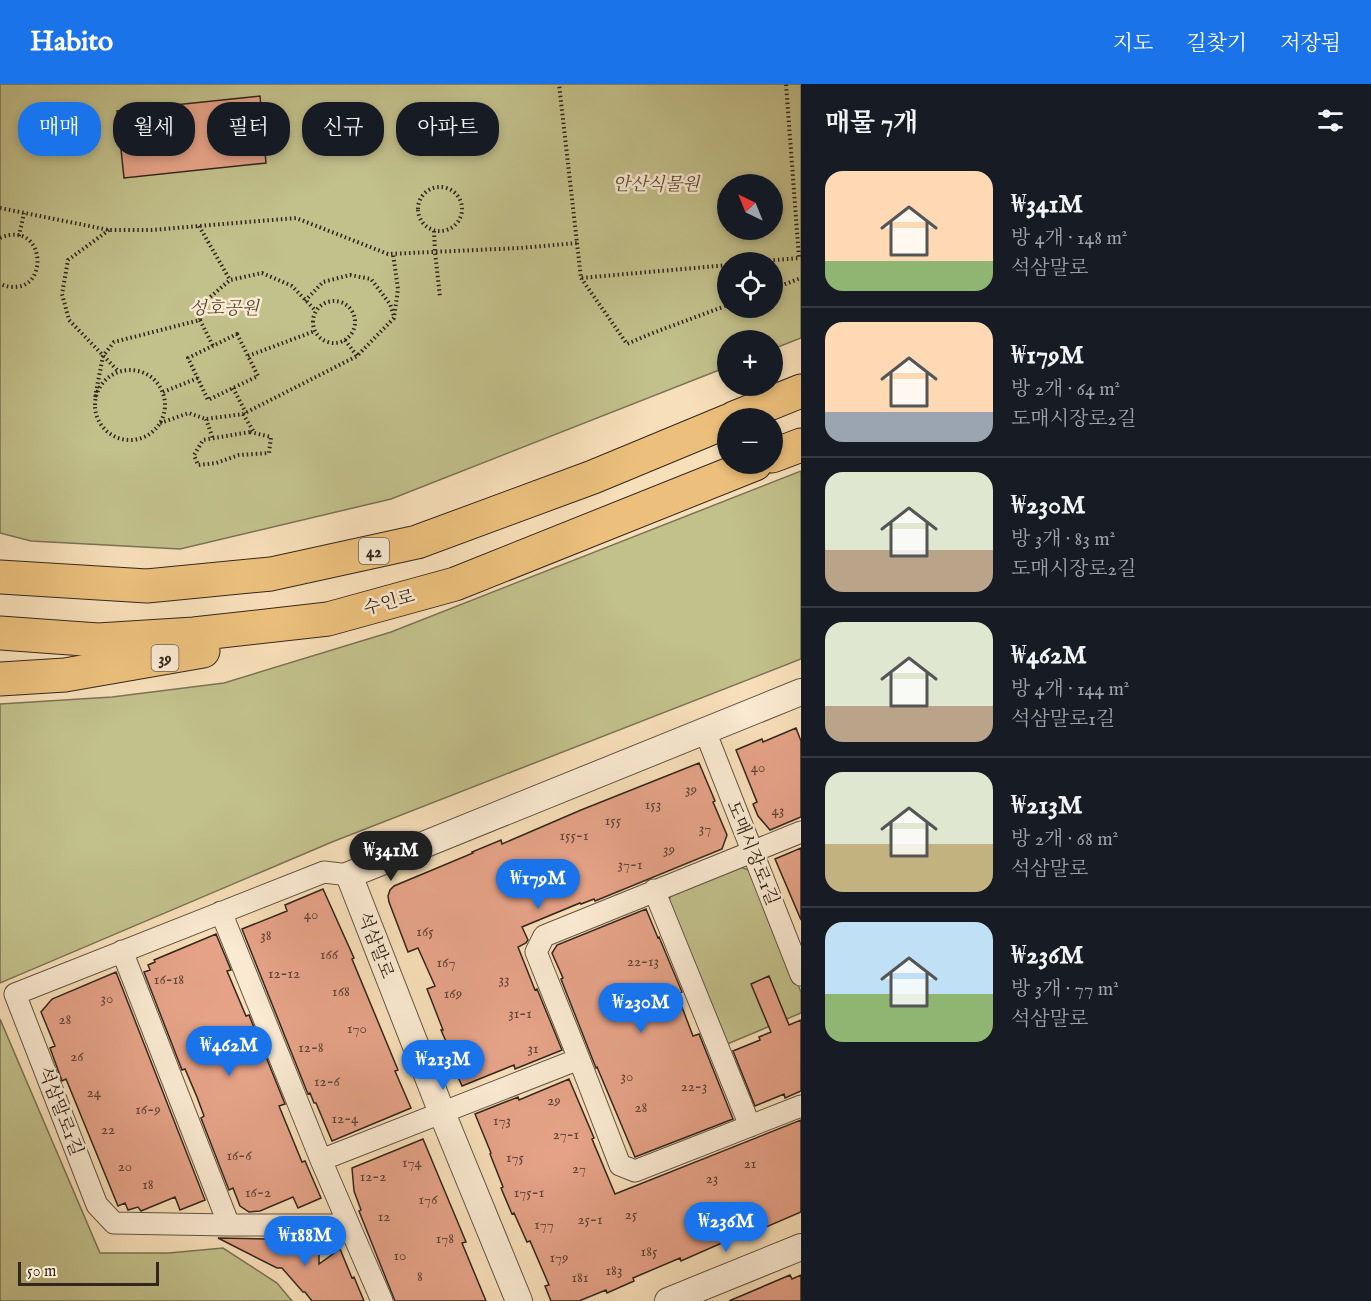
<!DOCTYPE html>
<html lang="ko">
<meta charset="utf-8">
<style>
body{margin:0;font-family:"IM FELL English","Noto Serif KR",serif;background:#20242c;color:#f1f3f6;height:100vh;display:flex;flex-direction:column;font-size:22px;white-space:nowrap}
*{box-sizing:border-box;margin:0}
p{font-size:20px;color:#9ea1a6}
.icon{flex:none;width:33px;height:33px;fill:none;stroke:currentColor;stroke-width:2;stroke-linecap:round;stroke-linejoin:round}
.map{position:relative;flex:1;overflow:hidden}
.panel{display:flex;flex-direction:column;background:#171b24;width:570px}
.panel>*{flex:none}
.banner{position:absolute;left:18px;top:18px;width:570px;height:54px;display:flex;gap:12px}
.needle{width:39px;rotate:317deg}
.tools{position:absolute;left:717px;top:90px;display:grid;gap:12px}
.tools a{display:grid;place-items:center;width:66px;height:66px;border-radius:50%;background:#171b24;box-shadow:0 3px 9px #0003;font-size:30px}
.scale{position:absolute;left:18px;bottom:15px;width:141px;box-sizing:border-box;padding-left:6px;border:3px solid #33261c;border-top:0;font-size:16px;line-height:21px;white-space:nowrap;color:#33261c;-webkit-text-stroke:4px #faead2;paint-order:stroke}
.price{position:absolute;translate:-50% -51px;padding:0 14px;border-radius:21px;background:#1a73e8;color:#fff;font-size:20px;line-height:39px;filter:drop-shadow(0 2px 3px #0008)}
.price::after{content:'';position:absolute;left:50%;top:36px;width:18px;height:14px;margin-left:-9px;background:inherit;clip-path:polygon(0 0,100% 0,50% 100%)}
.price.on{background:#222;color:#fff}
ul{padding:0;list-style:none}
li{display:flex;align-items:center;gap:18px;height:150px;padding:0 24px}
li+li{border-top:2px solid #363941}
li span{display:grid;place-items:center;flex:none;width:168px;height:120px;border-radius:18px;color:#555}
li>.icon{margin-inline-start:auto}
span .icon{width:72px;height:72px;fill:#fffc;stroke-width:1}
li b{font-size:26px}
h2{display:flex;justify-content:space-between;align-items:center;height:72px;padding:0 24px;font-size:26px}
.chip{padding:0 21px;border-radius:24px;background:#171b24;box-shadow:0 3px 9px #0003;font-size:21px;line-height:54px}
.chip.on{background:#1a73e8;color:#fff}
header{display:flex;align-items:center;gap:36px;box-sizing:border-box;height:84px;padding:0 30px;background:#1a73e8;color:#fff}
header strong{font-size:28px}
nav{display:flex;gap:33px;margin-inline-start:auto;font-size:21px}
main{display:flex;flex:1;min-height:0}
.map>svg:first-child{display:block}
</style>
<header>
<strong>Habito</strong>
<nav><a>지도</a><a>길찾기</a><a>저장됨</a></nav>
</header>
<main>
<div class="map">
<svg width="801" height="1217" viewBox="0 0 801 1217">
<rect width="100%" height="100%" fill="#f7dfb9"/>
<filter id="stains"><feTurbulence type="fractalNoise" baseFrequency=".00333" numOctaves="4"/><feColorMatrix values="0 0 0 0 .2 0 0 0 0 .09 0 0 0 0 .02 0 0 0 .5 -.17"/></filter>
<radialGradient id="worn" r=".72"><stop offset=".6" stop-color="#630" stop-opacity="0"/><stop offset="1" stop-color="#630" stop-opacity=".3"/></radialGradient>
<path fill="#c2c08b" stroke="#7a7354" stroke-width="1.5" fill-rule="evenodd" d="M0,0h801v254l-28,11 -1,-9h-44l-1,27 -336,132 -211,50 -149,-8 -31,-8zM728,100h44v46h-44zM728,178h44v46h-44z
M801,387v188l-469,183 -332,141v-279l112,-7 112,-14 167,-51z
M738,782l13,5 50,121v21l-76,32 -58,-139 5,-13z
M0,935l100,234h69l54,-5 54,35 15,18h-292z"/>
<path fill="#e5a287" stroke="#33261c" stroke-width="1.5" d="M260,12l6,67 -142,15 -7,-67z
M796,644l5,13v76l-31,13 -12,-14 -5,-12 4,-2 -21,-52 26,-11 1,3z
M699,679l16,38 -2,1 14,33 -5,14 -127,52 -1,-2 -13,5 -1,-1 -58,24 6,13 -2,3 -8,4 17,43 2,-1 25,61 -47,19 -1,-4 -52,21 -11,-25 3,-1 -13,-30h2l-16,-41 8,-3 -17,-38 -10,4 -19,-50 -1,-6 2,-6 4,-4 79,-33 -1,-1 29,-12 1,4 79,-34z
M801,764v72l-26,-61z
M323,805l31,69 -2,1 46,111 -3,1 16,37 -79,33 -16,-38h-2l-4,-10 -2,1 -66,-165 45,-18 -2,-6z
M646,825l12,29 1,-1 23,55 -5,2 16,42 6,-2 34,85 -98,38 -38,-90 -1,1 -35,-89 2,-1 -11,-25 5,-8z
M216,850l15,36 -4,1 19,45 3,-1 36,89 -6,2 23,56 3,-1 16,37 -23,10 -5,-11 -33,14 -11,1 -9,-6 -7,-18 -4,2 -28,-72 3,-2 -7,-19 -12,-28 -3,1 -38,-98 6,-2 -2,-5 7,-3 -1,-2z
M116,888l89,228 -25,10 -5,-13 -34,14 -3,-4 -10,3 -3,-7 -7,3 -52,-127 -4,2 -12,-33 5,-2 -14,-34 11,-13z
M769,892l20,49 12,-5v71l-16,7 -1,-4 -29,12 -22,-55 27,-11 -1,-3 12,-5 -20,-48z
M569,995l25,59 -2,1 23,55 186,-74v92l-42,18 -1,-3 -77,34 -1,-3 -47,20 1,3 -27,12 -1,-3 -27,11h-28l-6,-15 4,-1 -19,-44 -3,1 -13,-29 -2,1 -11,-26 2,-1 -13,-33 1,-1 -16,-39 43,-17 1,3z
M423,1055l43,103 -4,1 24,58h-91l-36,-90 2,-1 -7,-19 -2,-23z
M218,1154l101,2v24l21,-15 12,29 2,-1 10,24h-52l-7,-9h-2l-21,-24h-5z
M790,1191l2,4 9,-4v26h-72z"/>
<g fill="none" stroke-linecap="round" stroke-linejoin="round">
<g stroke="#645443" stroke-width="23">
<path id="minor" d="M705,647l96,244
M801,748l-257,104 -8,16 43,107 41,106 15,6 166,-65
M349,791l-25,-3 -309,122 82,211 17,18 115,2h120l33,76
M654,806l96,236
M221,828l100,248 28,65
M122,867l107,274
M321,1076l258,-101"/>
</g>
<g stroke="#645443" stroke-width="28">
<path id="tertiary" d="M519,1217l-77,-188 -93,-238 452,-183
M668,1217l133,-54"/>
</g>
<g stroke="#33261c" stroke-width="35">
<path id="trunk" d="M734,334l67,-27
M772,372l29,-11
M0,493l147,9 124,-12 146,-32 176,-65 135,-56
M0,549l98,7 96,-6 134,-15 127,-35 300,-120
M0,595l65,-4 138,-24"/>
</g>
<path stroke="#33261c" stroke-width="4" stroke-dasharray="1.5 3" stroke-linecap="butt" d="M418 125a22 22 0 1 1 44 0a22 22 0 1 1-44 0Z
M0,124l109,22h42l145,-12 92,36 132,-6 57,-5 -18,-159
M199,142l31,54
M109,146l-41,30 -6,34 7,26 49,51
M434,147l1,21 5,45
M19,152l5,-23
M0,154c49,-21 51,66 0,46
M577,159l4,35 147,-13
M751,178l48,-4 -13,-174
M581,194l46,66 23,-10 78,-29
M772,205l29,-11
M305,217l18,-19 27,-7 21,4 19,25 4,12
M313 238a21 21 0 1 1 42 0a21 21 0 1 1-42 0Z
M200,236l13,26
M237,250l21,42 -50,24 -20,-42z
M345,256l12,16
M248,272l67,-25
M95 321a35 35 0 1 1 70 0a35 35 0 1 1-70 0Z
M233,304l13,25
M163,308l35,-14
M95,313l8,-41 11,-14 86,-22 2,-16 28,-24 32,-7 30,13 24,25
M243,330l11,18
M206,335l7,20
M160,339l29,-10 17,6 37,-5 114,-58 37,-38 4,-29 -5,-35
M250,348l21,5 -2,16 -30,2 -23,8 -18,2 -4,-10 9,-15z"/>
<use href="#minor" stroke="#faead2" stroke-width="21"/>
<use href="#tertiary" stroke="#faead2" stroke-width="26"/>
<use href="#trunk" stroke="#ecc07c" stroke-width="33"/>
</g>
<g text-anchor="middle" stroke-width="5" stroke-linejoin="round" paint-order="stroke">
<g font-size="15" fill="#604537">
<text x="758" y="688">40</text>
<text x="691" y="710">39</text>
<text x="653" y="725">153</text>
<text x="778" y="731">43</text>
<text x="613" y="741">155</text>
<text x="705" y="749">37</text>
<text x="574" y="756">155-1</text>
<text x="669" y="770">39</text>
<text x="630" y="785">37-1</text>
<text x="311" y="835">40</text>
<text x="425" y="852">165</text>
<text x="266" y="856">38</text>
<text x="329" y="875">166</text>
<text x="643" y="882">22-13</text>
<text x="446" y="883">167</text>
<text x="284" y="894">12-12</text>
<text x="169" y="900">16-18</text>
<text x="504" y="900">33</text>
<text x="341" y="912">168</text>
<text x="453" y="914">169</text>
<text x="107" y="919">30</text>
<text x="520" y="934">31-1</text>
<text x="65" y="940">28</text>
<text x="357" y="949">170</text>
<text x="311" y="968">12-8</text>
<text x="533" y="969">31</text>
<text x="77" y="977">26</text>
<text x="627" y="997">30</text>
<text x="327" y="1002">12-6</text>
<text x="694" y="1007">22-3</text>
<text x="94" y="1013">24</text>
<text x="554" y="1021">29</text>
<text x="641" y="1028">28</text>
<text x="148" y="1030">16-9</text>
<text x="345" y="1039">12-4</text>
<text x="502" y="1041">173</text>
<text x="108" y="1050">22</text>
<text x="566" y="1055">27-1</text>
<text x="239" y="1076">16-6</text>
<text x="515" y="1078">175</text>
<text x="412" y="1083">174</text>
<text x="750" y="1084">21</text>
<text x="125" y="1087">20</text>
<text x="579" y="1089">27</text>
<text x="373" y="1097">12-2</text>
<text x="712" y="1099">23</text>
<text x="148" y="1105">18</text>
<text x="258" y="1113">16-2</text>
<text x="529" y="1113">175-1</text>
<text x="428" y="1120">176</text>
<text x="631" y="1135">25</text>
<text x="384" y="1137">12</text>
<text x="590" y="1140">25-1</text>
<text x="544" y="1145">177</text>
<text x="445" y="1159">178</text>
<text x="649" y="1172">185</text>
<text x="400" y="1176">10</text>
<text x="559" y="1178">179</text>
<text x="614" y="1191">183</text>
<text x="420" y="1197">8</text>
<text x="580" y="1198">181</text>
</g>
<g fill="#faead2" stroke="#6f6153" stroke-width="1.5">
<rect x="359" y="454" width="30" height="26" rx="4.5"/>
<rect x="151.5" y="561" width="27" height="26" rx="4.5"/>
</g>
<g font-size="16" font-weight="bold" fill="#33261c">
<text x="374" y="473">42</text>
<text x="165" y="580">39</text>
</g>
<g font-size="18" font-style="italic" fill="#574c38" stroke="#faead2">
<text x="656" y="106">안산식물원</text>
<text x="224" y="230">성호공원</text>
</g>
<g font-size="18" fill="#33261c" stroke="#faead2">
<text transform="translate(389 518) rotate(-15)" y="6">수인로</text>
<text transform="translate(753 769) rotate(68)" y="6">도매시장로1길</text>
<text transform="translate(376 861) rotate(69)" y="6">석삼말로</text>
<text transform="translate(61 1027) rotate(69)" y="6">석삼말로1길</text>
</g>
</g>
<rect width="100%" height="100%" filter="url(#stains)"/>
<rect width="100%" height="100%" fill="url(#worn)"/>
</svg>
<div class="tools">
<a><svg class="needle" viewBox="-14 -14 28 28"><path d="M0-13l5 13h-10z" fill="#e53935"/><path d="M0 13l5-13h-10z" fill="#9ea1a6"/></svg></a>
<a><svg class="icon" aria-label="locate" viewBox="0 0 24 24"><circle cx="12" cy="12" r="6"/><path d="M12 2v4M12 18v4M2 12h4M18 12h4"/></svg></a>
<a>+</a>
<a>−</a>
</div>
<div class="scale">50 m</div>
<b class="price on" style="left:391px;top:798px">₩341M</b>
<b class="price" style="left:538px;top:826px">₩179M</b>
<b class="price" style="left:641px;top:950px">₩230M</b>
<b class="price" style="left:229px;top:993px">₩462M</b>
<b class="price" style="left:443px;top:1007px">₩213M</b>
<b class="price" style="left:726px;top:1169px">₩236M</b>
<b class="price" style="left:305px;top:1183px">₩188M</b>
<div class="banner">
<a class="chip on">매매</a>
<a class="chip">월세</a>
<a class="chip">필터</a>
<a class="chip">신규</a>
<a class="chip">아파트</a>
</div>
</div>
<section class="panel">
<h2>매물 7개<svg class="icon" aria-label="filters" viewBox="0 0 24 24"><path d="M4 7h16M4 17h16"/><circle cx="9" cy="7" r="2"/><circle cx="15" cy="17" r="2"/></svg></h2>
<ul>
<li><span style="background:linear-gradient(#ffd9b3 75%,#8fb573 0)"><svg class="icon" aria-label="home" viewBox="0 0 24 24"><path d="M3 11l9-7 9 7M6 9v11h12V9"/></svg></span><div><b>₩341M</b><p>방 4개 · 148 m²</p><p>석삼말로</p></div></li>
<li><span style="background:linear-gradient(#ffd9b3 75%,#9aa5b1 0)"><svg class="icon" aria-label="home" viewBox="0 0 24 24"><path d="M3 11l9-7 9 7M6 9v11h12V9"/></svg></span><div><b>₩179M</b><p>방 2개 · 64 m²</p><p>도매시장로2길</p></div></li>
<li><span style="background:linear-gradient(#dfe7d0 65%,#b9a48a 0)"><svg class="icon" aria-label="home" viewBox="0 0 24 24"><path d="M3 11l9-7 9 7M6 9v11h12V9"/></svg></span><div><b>₩230M</b><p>방 3개 · 83 m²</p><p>도매시장로2길</p></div></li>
<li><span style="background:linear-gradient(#dfe7d0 70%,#b9a48a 0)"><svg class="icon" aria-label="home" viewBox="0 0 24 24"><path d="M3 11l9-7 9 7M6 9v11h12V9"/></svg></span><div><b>₩462M</b><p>방 4개 · 144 m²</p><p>석삼말로1길</p></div></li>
<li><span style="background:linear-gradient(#dfe7d0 60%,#c2b280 0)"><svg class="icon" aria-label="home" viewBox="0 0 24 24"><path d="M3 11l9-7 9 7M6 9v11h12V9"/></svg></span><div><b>₩213M</b><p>방 2개 · 68 m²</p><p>석삼말로</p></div></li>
<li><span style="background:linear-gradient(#bfe0f5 60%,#8fb573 0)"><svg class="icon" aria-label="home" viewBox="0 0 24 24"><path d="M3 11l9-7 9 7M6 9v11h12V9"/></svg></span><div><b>₩236M</b><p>방 3개 · 77 m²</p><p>석삼말로</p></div></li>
</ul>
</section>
</main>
